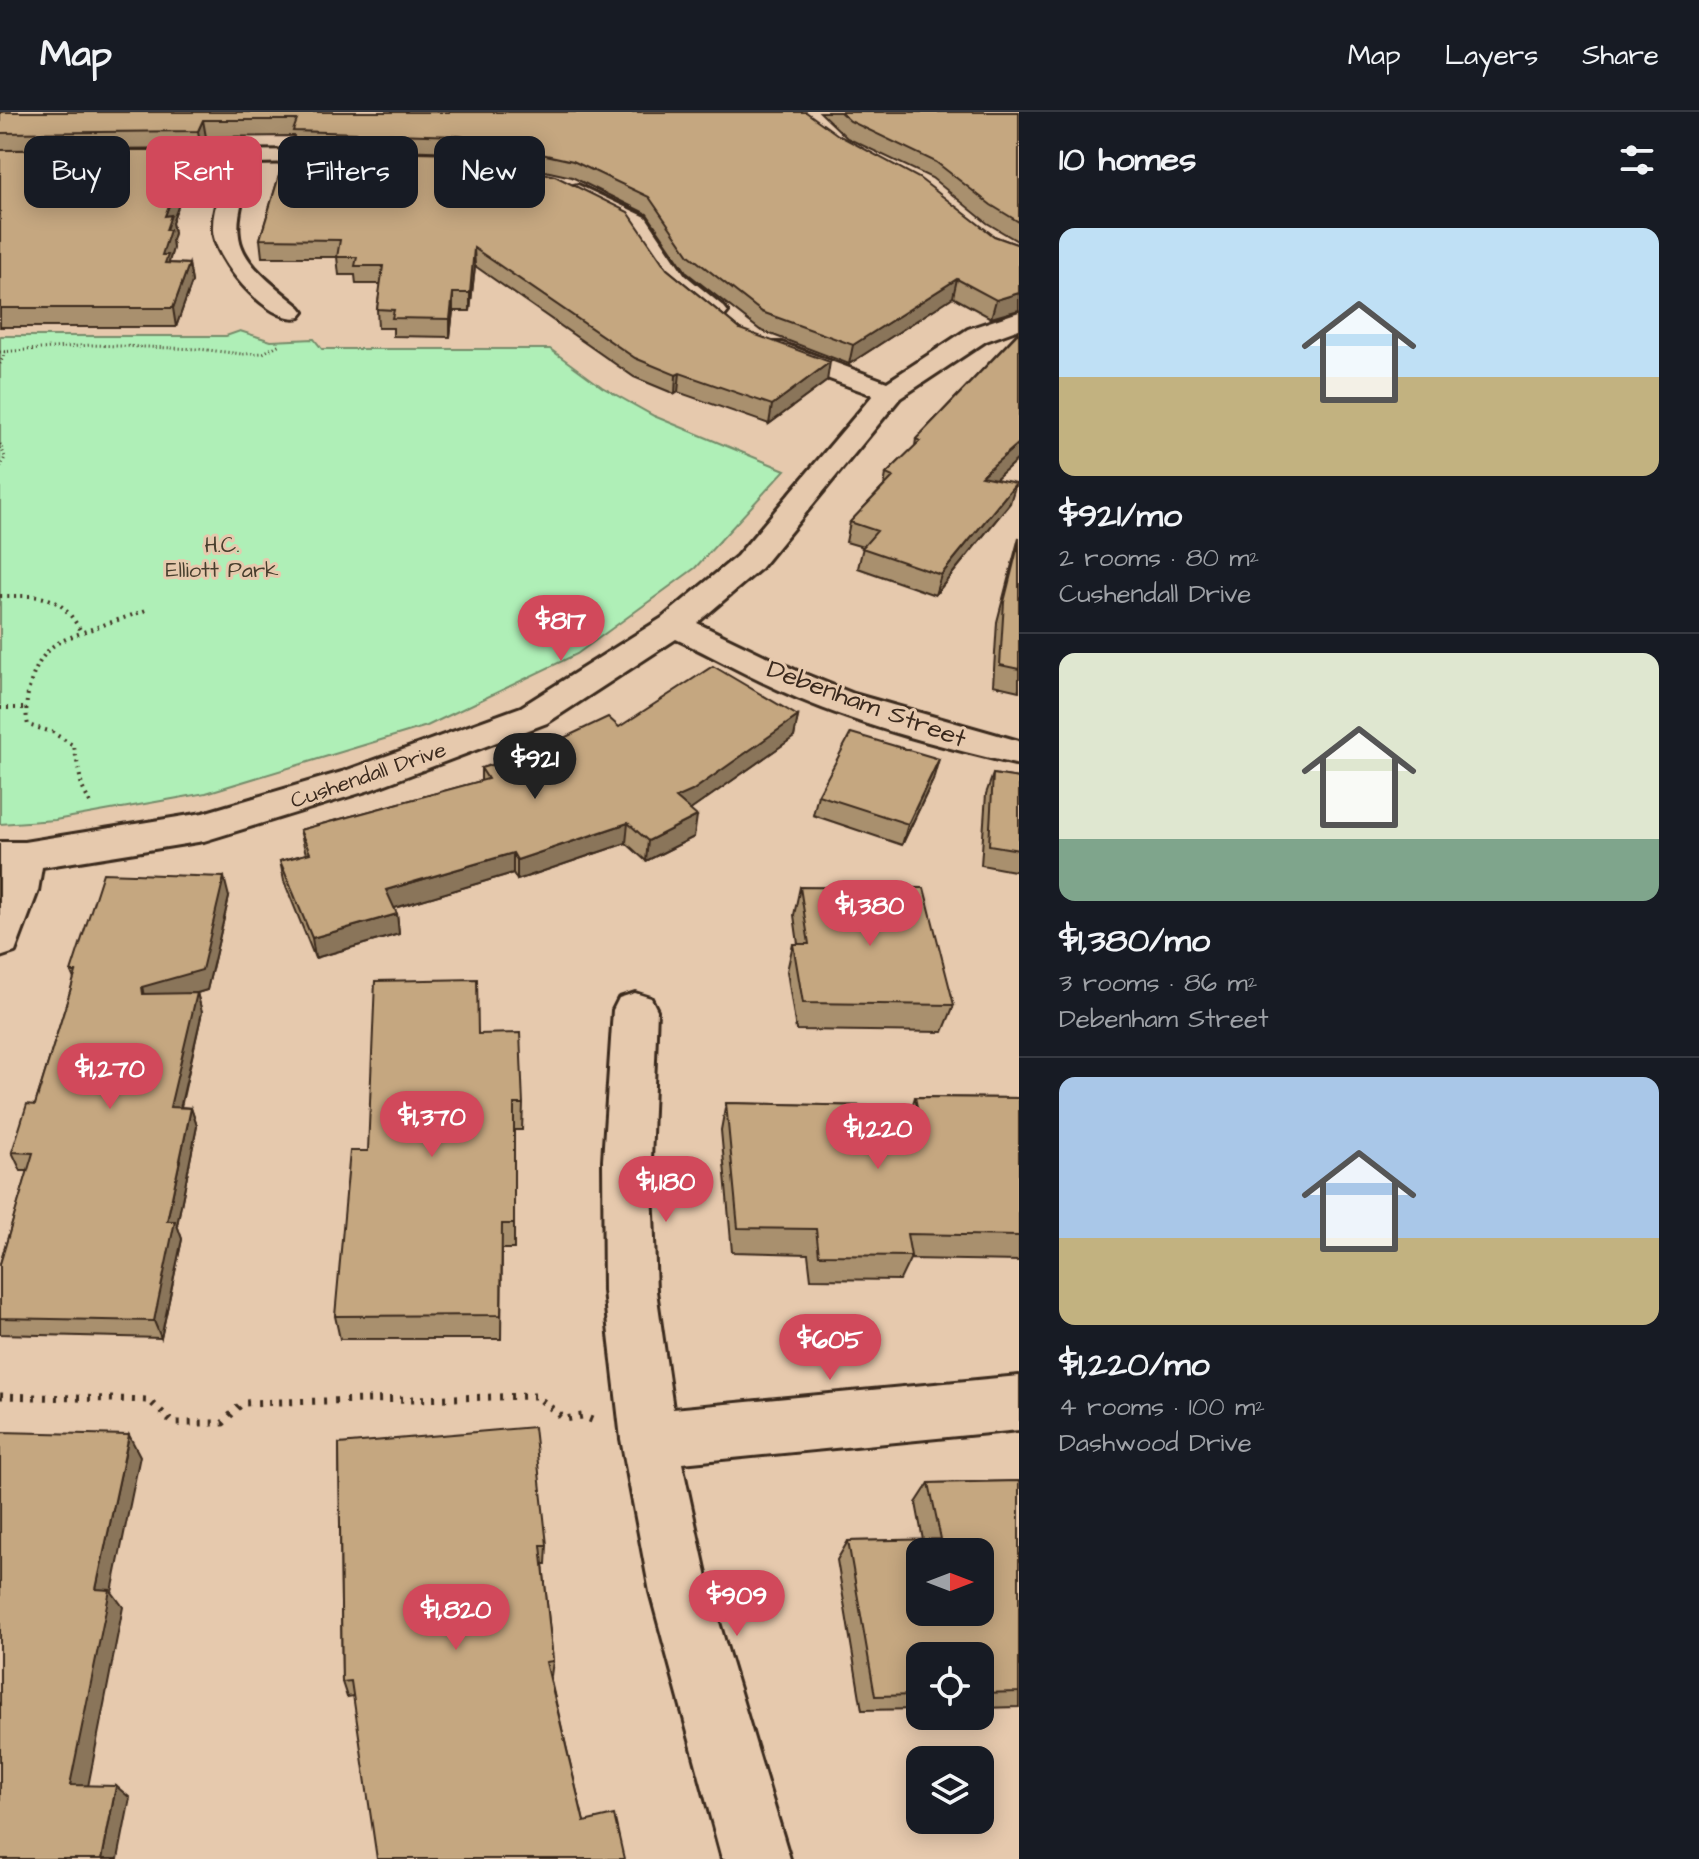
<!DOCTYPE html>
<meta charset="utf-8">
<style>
body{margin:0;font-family:"Architects Daughter",sans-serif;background:#20242c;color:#f1f3f6;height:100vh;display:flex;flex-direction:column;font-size:30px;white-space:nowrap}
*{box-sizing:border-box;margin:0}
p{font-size:26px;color:#9ea1a6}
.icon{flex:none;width:44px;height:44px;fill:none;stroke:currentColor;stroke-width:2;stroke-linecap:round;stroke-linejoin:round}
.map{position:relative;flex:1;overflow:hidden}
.drawer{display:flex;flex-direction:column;background:#171b24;width:680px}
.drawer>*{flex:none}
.hud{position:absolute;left:24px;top:24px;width:760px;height:72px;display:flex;gap:16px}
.needle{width:52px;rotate:90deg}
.controls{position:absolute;left:906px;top:1426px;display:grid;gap:16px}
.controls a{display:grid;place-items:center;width:88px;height:88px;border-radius:16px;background:#171b24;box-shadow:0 4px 20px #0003;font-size:40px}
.price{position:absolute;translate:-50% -68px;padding:0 18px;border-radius:28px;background:#d1495b;color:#fff;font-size:26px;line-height:52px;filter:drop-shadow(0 2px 4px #0008)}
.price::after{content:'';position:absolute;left:50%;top:48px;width:24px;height:18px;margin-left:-12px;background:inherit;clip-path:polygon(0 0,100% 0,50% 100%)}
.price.selected{background:#222;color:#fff}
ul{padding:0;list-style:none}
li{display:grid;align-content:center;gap:16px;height:424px;padding:0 40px}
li+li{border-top:2px solid #363941}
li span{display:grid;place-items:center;height:248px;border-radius:16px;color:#555}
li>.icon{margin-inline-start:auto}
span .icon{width:144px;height:144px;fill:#fffc;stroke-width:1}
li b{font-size:34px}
h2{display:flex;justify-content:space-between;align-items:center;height:96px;padding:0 40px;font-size:34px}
.pill{padding:0 28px;border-radius:16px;background:#171b24;box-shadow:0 4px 20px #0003;font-size:28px;line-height:72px}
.pill.selected{background:#d1495b;color:#fff}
header{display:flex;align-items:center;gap:48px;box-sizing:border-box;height:112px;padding:0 40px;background:#171b24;border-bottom:2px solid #363941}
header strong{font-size:38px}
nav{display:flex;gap:44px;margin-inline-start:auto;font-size:28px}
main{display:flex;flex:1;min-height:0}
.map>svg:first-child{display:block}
</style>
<header>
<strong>Map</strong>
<nav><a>Map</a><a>Layers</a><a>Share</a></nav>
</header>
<main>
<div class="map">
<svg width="1019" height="1747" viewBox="0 0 1019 1747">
<rect width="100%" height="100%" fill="#e6c9ad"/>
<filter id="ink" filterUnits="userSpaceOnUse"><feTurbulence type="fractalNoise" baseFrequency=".0125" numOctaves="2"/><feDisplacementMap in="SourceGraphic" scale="16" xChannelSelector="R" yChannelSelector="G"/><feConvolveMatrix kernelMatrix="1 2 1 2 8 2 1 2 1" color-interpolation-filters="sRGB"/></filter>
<g filter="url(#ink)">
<path fill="#afefb7" stroke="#758c6a" stroke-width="2" d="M240,219l31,10 43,-2 8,10h228l52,38 52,29 131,54 -90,98 -118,86 -150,72 -221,67 -151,27 -55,4v-488h226z"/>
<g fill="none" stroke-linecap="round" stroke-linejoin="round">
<g stroke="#3b2a1e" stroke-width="6">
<path id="street" d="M346,38l8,1 3,5 -3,5 -100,2c-29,82 -20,91 46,144l4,5 -4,5c-31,8 -86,-57 -87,-87 -1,-24 11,-46 19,-67h-102l-11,-6 11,-6z
M578,73l68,32 39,58 39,32 4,5 -4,5c-41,11 -72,-66 -94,-89 -11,-11 -44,-23 -60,-31l-3,-5 3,-5z
M1019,200v17l-33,12 -86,57 -141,172 -62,53 100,48 57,23 165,47v24c-75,-18 -151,-37 -222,-67 -41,-17 -80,-40 -121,-59l-129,84 -177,67 -166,51 -162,26 -4,24 -23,61 -15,5v-115h24l179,-29 139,-41 179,-65 141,-89 75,-62 136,-161 -109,-40 -4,-6 4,-6h18l105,39 81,-53z
M635,881l16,5 6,12 -6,150 5,131 17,118 346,-33v54l-337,33 28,129 80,267h-68l-72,-267 -29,-153 -17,-148 -1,-131 10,-150 6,-12z"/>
</g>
<path stroke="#3b2a1e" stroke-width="3" stroke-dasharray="1 3" stroke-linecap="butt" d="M0,240l92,-7 107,4 43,5 21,-1 17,-9
M0,252l5,-12
M0,332l5,13 -5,12"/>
<path stroke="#3b2a1e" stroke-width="4" stroke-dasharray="2 5" stroke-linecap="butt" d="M0,484c43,0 59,-4 82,37
M0,596h23
M90,691l-8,-16 -8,-41 -22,-14 -24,-7c-6,-24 5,-63 25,-79 15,-11 73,-28 93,-36"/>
<path stroke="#3b2a1e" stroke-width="7" stroke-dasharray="3 8" stroke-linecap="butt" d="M0,1284l149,4 24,23h50l19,-20 294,-7 29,23 17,-3 10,4"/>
<use href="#street" fill="#e6c9ad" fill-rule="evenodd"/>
</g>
<path fill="#a9906e" stroke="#3b2a1e" stroke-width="2" d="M0,0l838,23 156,101 25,9 -28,73 -38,-21 -104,67 -89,-34 -73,-57 -40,-59 -75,-37 -112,-25 -165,-5 -1,-11 -88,1 -5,11 -201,2z
M820,0h199v130l-32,-19 -55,-45 -85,-40z
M287,37l380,120 73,60 87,52 -58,43 -91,-32 -3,2 -41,-17 -159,-111 -5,45h-17l-3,26 -57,-1v-8h-15l-1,-19 4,-25h-25l-1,-9h-16l-2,-18h-75l-2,-18z
M0,38h190l3,16 -21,57 2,10 -2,7 1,8 -4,14v1l20,1 3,18 -16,45h-176z
M1019,218v128l-24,21 15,24 -75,92 -77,-27 5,-21 -17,-5 4,-20 34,-36 2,-12 29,-28 1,-7 102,-107z
M1019,425v154l-26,-6 4,-63z
M798,604l-4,21 -104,73 4,27 -48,24 -20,-18 -109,37 -4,-7 -119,35 3,6 2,20 -84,24 -31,-77 -4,-20 26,-7 -6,-24 181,-49v-13l138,-41z
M993,662l26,4v94l-38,-7 5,-71z
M933,668l-31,65 -89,-30 5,-20z
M800,775l154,118 -11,27 -147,-2 -9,-59 6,-27h5l-4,-29z
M229,785l-22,93 -10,3 5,19 -21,95 10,1 6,18 -20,99 5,14 -21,99 -161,-4v-70l28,-93h-7l-9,-19 23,-47 39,-126 -3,-7z
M478,922l45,70 -1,26h-8v119h-12l-1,90h-161l-5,-23 33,-165z
M915,985l104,1v163l-109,-2 -10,21 -89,-1 -3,-25 -76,-2 -11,-122 5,-27 186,4z
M339,1332l208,101 -1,19h-3l10,97 -2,15 -1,1 34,145 -231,-126 -6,1 -5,-15z
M1019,1369v226l-39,1v-52h-60v53l-58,1 -25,-150 11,-19 75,-1 -7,-37 13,-20z"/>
<path fill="#8a755a" stroke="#3b2a1e" stroke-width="2" d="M203,8l3,17 -5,11 -3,-17z
M190,38l3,16 -21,57 2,10 -2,7 1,8 -4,14 2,11 -3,8 -6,-26 3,-39z
M474,136l1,18 -5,45v-18z
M189,152l3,18 -16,45 -3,-19z
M957,167l-4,18 -104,67 4,-19z
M453,181v18l-3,26v-18z
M1019,181v17l-28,8 5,-18z
M830,250l-3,19 -58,43 3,-19z
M680,261l-2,19 -3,2 1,-19z
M1019,331v15l-43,38 5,-20z
M1016,371l-6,20 -75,92 6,-20z
M798,604l-4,21 -105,74 -13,-13z
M939,647l-6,21 -31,65 6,-21z
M697,704l-3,21 -48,24 2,-20z
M628,711l-2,20 -109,37v-20z
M513,741v20l-125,37 -2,-20z
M224,765l5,20 -22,93 -10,3 5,19 -26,114 -6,-19 -28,-120z
M397,802l2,20 -84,24 -3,-20z
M191,996l6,18 -20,99 5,14 -21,99 -7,-17 13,-100z
M129,1323l11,21 -28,136 11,15 -37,190 -16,-12 26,-196z
M116,1674l14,12 -12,61h-16z"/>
<path fill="#c5a780" stroke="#3b2a1e" stroke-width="2" fill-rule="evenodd" d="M0,0h806l32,23 81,43 75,58 25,9v48l-23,7 -39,-21 -104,66 -91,-33 -73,-57 -40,-58 -76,-36 -113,-25 -167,-5 4,-11h-94l-5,11 -198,2z
M840,0h179v110l-28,-17 -55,-43 -86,-41z
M287,37l172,4 96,23 73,36 39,57 73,60 90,33 -58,43 -92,-32 -4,2 -41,-17 -161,-110 -4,45h-17l-3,26 -58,-1 2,-8 -17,-1 6,-43h-28l2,-9h-20l3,-17 -80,-1z
M0,38h190l-25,66 6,-1 -5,15h4l-8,25h6l-3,8 24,1 -16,44h-173z
M1019,220v111l-38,33 35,7 -75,92 -79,-27 15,-17 -27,-9 43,-45 -7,-3 34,-33 -4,-2z
M1019,430v127l-19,-4 4,-63z
M713,554l85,50 -106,75 -16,7 21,18 -49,25 -20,-18 -111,37 -4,-7 -127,37 11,24 -85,24 -32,-77 30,-8 -10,-23 188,-51 -7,-11 51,-15 76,-36 11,10z
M851,621l88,26 -31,65 -90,-29z
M993,662l26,4v72l-30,-5z
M103,761l121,4 -22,93 -60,17 1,7 54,-1 -27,114 21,1 -24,113h8l-21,100 -154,-3v-54l33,-111 -21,-1 15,-48 8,1 41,-133h-5z
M800,775l124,1 30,117 -151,-2 -10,-59h16z
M477,867l1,55 42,-1 3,71h-9v120h-12l-1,91 -166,1 15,-165h18l7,-170z
M915,985l104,1v138l-112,-2 4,22 -92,-1 -3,-26 -78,-1 -12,-125 191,4z
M534,1315l13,118h-6l12,116 -7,1 38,160 30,-7 10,44h-247l-26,-178 -9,1 -3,-238z
M0,1320l129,3 -33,154 14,1 -40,195 46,1 -14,73h-102z
M1019,1369v211l-39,1v-37h-60v39l-45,1 -27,-155 93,-2 -12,-56zM920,1440h60v60h-60z"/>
</g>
<g text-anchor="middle" stroke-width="6" stroke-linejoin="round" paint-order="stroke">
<g font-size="22" fill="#473e2d" stroke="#e6c9ad">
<text x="222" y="440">H.C.<tspan x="222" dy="25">Elliott Park</tspan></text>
</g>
<g font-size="22" fill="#3b2a1e" stroke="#e6c9ad">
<text transform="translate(368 662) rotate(-19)" y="8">Cushendall Drive</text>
</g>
<g font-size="26" fill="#3b2a1e" stroke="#e6c9ad">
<text transform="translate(867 591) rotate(20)" y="9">Debenham Street</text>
</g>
</g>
</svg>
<div class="controls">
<a><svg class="needle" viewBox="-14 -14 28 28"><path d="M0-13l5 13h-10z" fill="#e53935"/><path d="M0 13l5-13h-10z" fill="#9ea1a6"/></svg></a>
<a><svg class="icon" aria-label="locate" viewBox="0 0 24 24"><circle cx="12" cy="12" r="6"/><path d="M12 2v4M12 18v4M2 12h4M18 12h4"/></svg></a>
<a><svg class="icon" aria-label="layers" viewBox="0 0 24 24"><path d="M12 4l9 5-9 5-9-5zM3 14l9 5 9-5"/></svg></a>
</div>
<b class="price" style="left:561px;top:551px">$817</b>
<b class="price selected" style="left:535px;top:689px">$921</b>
<b class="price" style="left:870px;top:836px">$1,380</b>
<b class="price" style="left:110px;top:999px">$1,270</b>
<b class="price" style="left:432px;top:1047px">$1,370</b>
<b class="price" style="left:878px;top:1059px">$1,220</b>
<b class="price" style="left:666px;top:1112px">$1,180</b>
<b class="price" style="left:830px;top:1270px">$605</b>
<b class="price" style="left:737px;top:1526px">$909</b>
<b class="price" style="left:456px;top:1540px">$1,820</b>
<div class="hud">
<a class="pill">Buy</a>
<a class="pill selected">Rent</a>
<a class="pill">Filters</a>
<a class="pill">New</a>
</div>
</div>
<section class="drawer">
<h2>10 homes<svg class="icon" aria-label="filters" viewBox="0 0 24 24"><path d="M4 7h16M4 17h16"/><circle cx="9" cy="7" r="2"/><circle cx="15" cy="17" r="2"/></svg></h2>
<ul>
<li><span style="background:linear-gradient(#bfe0f5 60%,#c2b280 0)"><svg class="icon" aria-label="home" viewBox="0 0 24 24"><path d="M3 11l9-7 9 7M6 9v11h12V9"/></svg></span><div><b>$921/mo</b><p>2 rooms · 80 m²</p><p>Cushendall Drive</p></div></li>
<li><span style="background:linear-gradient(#dfe7d0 75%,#7fa58c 0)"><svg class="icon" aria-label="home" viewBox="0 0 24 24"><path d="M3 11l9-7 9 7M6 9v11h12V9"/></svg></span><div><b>$1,380/mo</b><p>3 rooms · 86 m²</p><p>Debenham Street</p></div></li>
<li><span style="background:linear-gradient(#a9c7e8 65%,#c2b280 0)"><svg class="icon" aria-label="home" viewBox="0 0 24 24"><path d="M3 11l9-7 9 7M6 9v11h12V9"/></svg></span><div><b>$1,220/mo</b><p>4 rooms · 100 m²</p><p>Dashwood Drive</p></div></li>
</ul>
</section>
</main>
